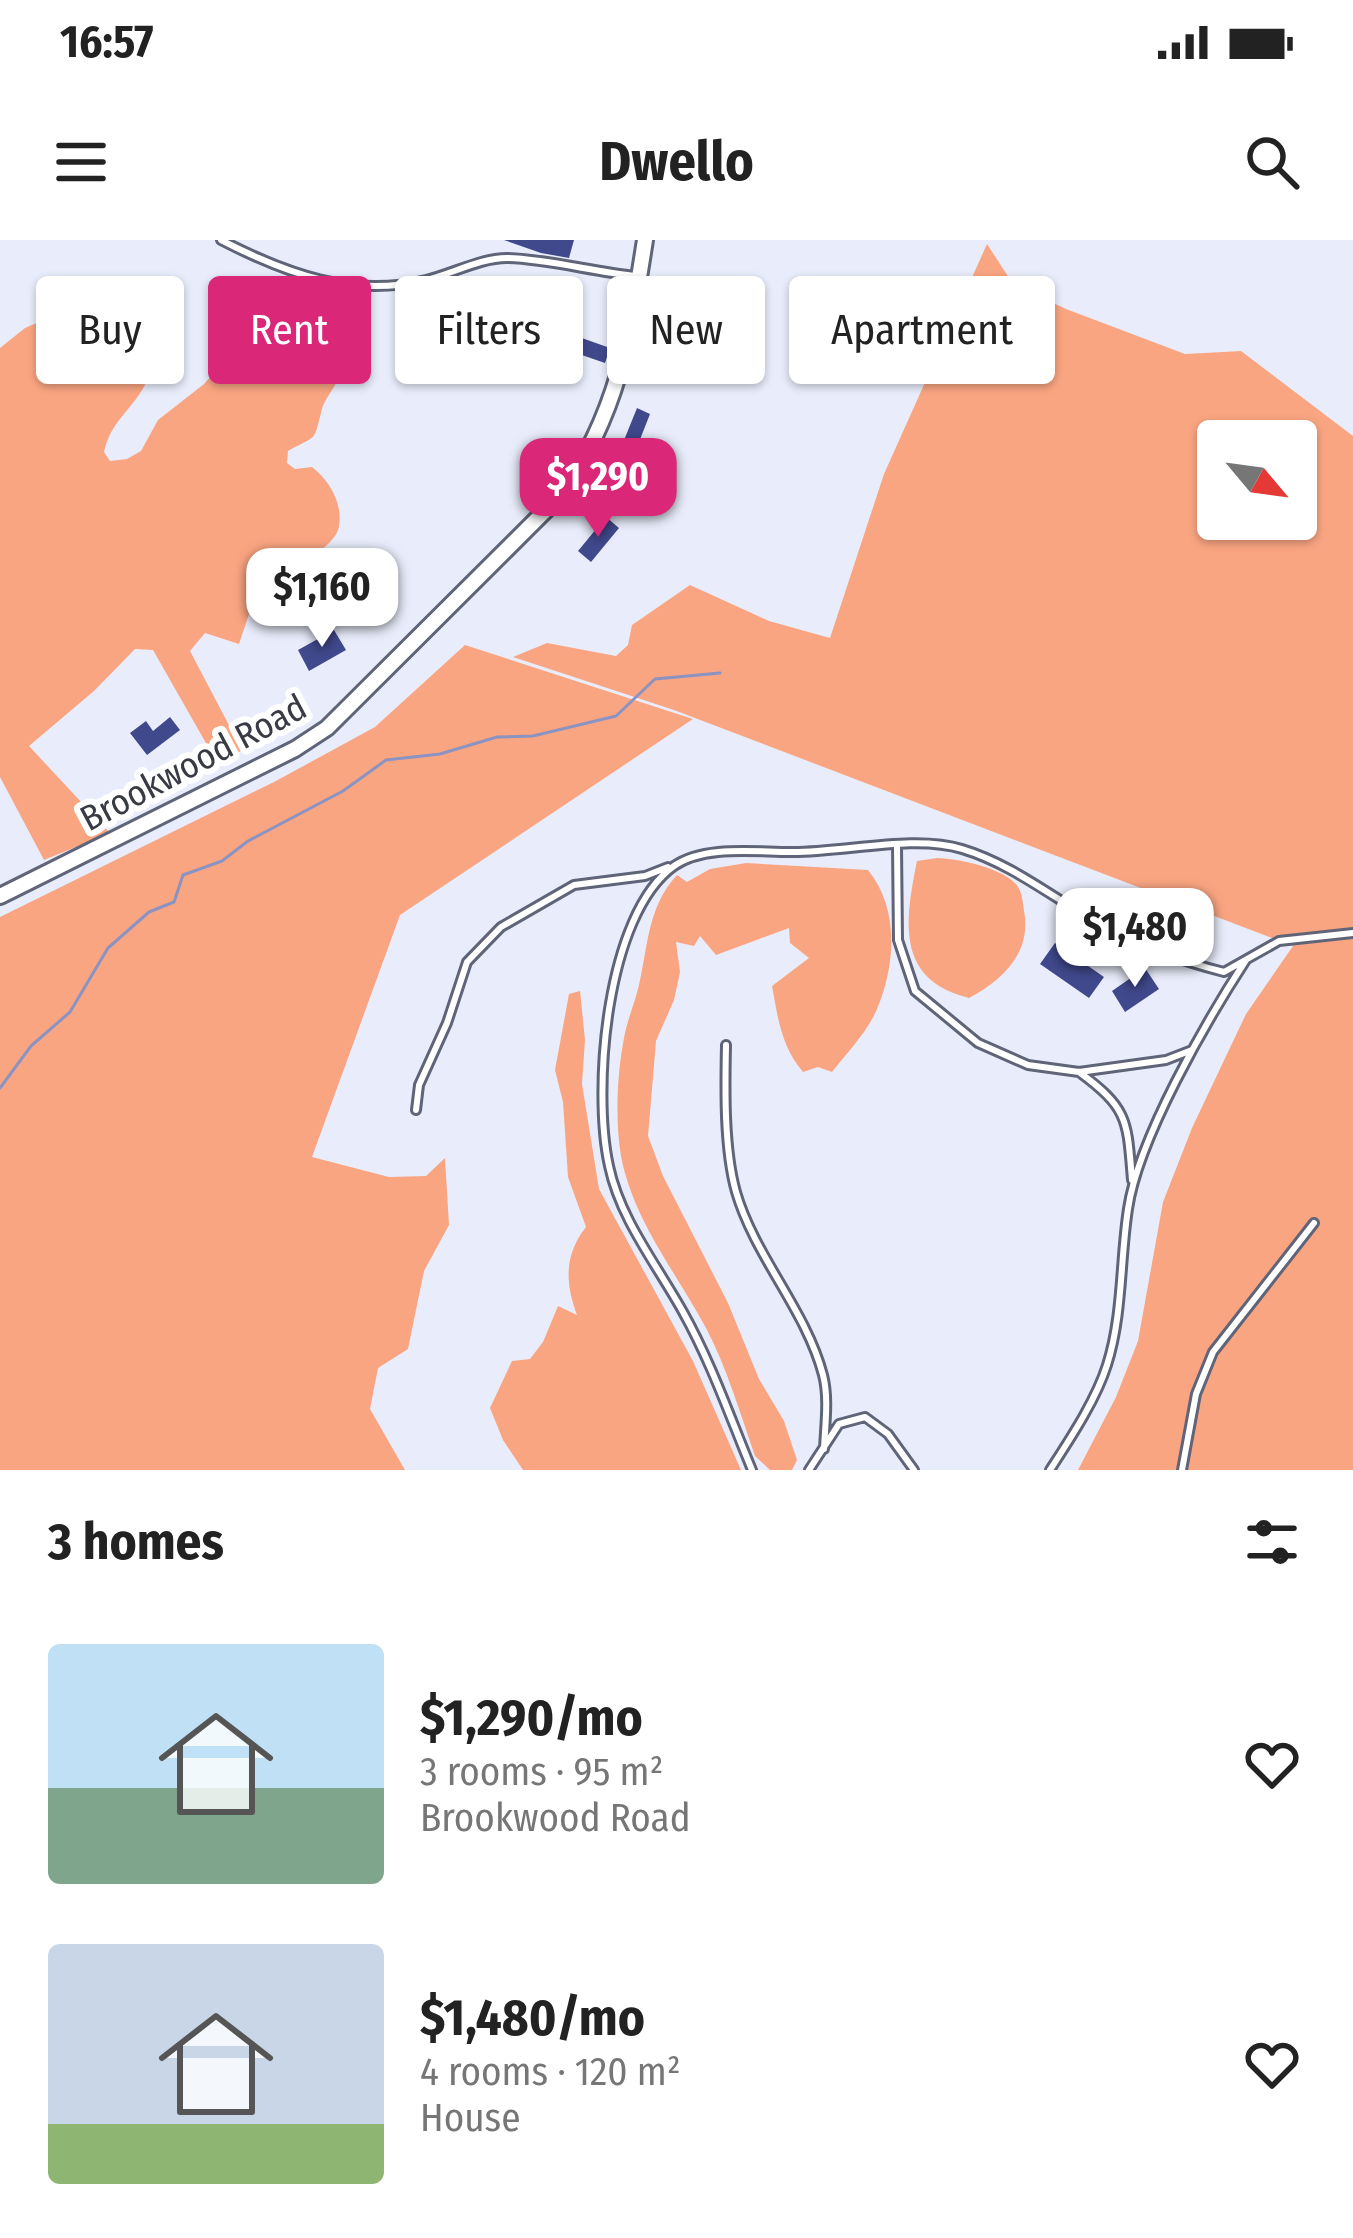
<!DOCTYPE html>
<meta charset="utf-8">
<style>
body{margin:0;font-family:"Fira Sans Condensed",sans-serif;background:#f6f6f6;color:#222;height:100vh;display:flex;flex-direction:column;font-size:45px;white-space:nowrap}
*{box-sizing:border-box;margin:0}
p{font-size:39px;color:#767676}
.icon{flex:none;width:66px;height:66px;fill:none;stroke:currentColor;stroke-width:2;stroke-linecap:round;stroke-linejoin:round}
.map{position:relative;height:1230px;overflow:hidden}
.side{display:flex;flex-direction:column;background:#fff;flex:1}
.side>*{flex:none}
.hud{position:absolute;left:36px;top:36px;width:1281px;height:108px;display:flex;gap:24px}
.needle{width:78px;rotate:119deg}
.buttons{position:absolute;left:1197px;top:180px;display:grid;gap:24px}
.buttons a{display:grid;place-items:center;width:120px;height:120px;border-radius:12px;background:#fff;box-shadow:0 3px 9px #0004;font-size:60px}
.price{position:absolute;translate:-50% -102px;padding:0 27px;border-radius:24px;background:#fff;color:#222;font-size:39px;line-height:78px;filter:drop-shadow(0 3px 6px #0008)}
.price::after{content:'';position:absolute;left:50%;top:72px;width:36px;height:27px;margin-left:-18px;background:inherit;clip-path:polygon(0 0,100% 0,50% 100%)}
.price.selected{background:#db2777;color:#fff}
ul{padding:0;list-style:none}
li{display:flex;align-items:center;gap:36px;height:300px;padding:0 48px}
li span{display:grid;place-items:center;flex:none;width:336px;height:240px;border-radius:12px;color:#555}
li>.icon{margin-inline-start:auto}
span .icon{width:144px;height:144px;fill:#fffc;stroke-width:1}
li b{font-size:51px}
h2{display:flex;justify-content:space-between;align-items:center;height:144px;padding:0 48px;font-size:51px}
.pill{padding:0 42px;border-radius:12px;background:#fff;box-shadow:0 3px 9px #0004;font-size:42px;line-height:108px}
.pill.selected{background:#db2777;color:#fff}
.status{display:flex;justify-content:space-between;align-items:center;height:84px;padding:0 60px;background:#fff;direction:ltr}
.status svg{height:33px;fill:currentColor}
header{display:flex;justify-content:space-between;align-items:center;height:156px;padding:0 48px;background:#fff;font-size:54px;font-weight:700}
.map>svg:first-child{display:block}
</style>
<div class="status"><b>16:57</b><svg viewBox="0 0 49 12"><path d="M0 12V9h3v3zM5 12V6h3v6zM10 12V3h3v9zM15 12V0h3v12zM26 1h20v11H26zM47 4h2v5h-2z"/></svg></div>
<header><svg class="icon" aria-label="menu" viewBox="0 0 24 24"><path d="M4 6h16M4 12h16M4 18h16"/></svg>Dwello<svg class="icon" aria-label="search" viewBox="0 0 24 24"><circle cx="10" cy="10" r="6"/><path d="M15 15l6 6"/></svg></header>
<div class="map">
<svg width="1353" height="1230" viewBox="0 0 1353 1230">
<rect width="100%" height="100%" fill="#e9edfb"/>
<path fill="#faa582" fill-rule="evenodd" d="M987,4l26,40 53,25 119,45 56,-3 112,85v1034h-275l38,-73 22,-56 25,-139 29,-74 54,-114 47,-68 -619,-236 -161,-53 34,-14 69,13 12,-11 4,-20 58,-40 79,36 61,17 54,-164zM1218,201h78v78h-78z
M109,45l6,11 -39,38 -10,17 29,17 41,-12 9,29c-14,26 -34,36 -41,67l6,9 17,-2 14,-8 17,-31 46,-36 22,-24 42,-17 16,16 7,-2 -2,-9 13,-3 9,4 3,9 -7,14 29,11c-4,9 -12,17 -14,26 -9,34 -3,25 -34,42l-1,12 8,6 17,-2c17,13 31,36 27,59 -2,13 -16,22 -25,30l25,25 -1,11 -22,13 -31,-20 -28,5 -18,54 -34,-11 -15,18 52,99 -23,16 -66,-116 -18,-1 -41,42 -65,55 81,87 -66,27 -44,-83v-429l25,-20 23,-10 9,-17 24,-3z
M465,405l228,74 -293,196 -88,242 77,20 37,-1 19,-18 4,67 -25,46 -16,78 -30,19 -8,41 35,61h-405v-553l274,-135 101,-55z
M937,618c22,1 63,9 79,26 6,7 7,19 8,27 8,41 -21,69 -55,87 -74,-18 -64,-77 -52,-137z
M746,623l122,7c31,38 28,94 9,139 -9,22 -30,44 -45,63l-14,-5 -15,5c-22,-26 -25,-54 -31,-86l37,-28 -19,-15 -1,-15 -73,27 -16,-19 -6,10 -18,-4 4,30 -6,28 -18,41 -8,95 15,40 65,127 31,76 25,42 13,39 -5,10h-22l-15,-14c-15,-43 -28,-88 -49,-128 -30,-56 -73,-108 -85,-172 -6,-36 -4,-82 3,-118 3,-18 11,-35 15,-53 9,-40 9,-79 38,-110l10,7 23,-13z
M580,751l5,49 -3,44 17,105 94,172 48,109h-218l-20,-30 -13,-32 22,-47 18,-2 13,-17 15,-36 19,9c-12,-32 -13,-60 9,-88l-18,-50 -5,-75 -8,-32 14,-76z"/>
<g fill="none" stroke-linecap="round" stroke-linejoin="round">
<path stroke="#8a93c1" stroke-width="3" d="M0,848l31,-42 39,-34 38,-64 41,-36 25,-10 9,-27 39,-14 26,-20 95,-50 43,-31 54,-6 57,-17 36,-1 83,-20 39,-37 65,-6"/>
</g>
<path fill="#41498d" d="M504,0h70l-5,18 -28,-5z
M517,75l93,33 -5,15 -93,-32z
M637,168l13,6 -20,51 -14,-5z
M606,277l13,11 -28,34 -13,-11z
M334,390l12,20 -37,21 -11,-21z
M170,477l10,13 -33,25 -17,-22 16,-12 7,10z
M1055,703l49,34 -15,21 -49,-34z
M1145,728l14,21 -34,23 -13,-21z"/>
<g fill="none" stroke-linecap="round" stroke-linejoin="round">
<g stroke="#5f6478" stroke-width="12">
<path id="service" d="M221,0c66,34 131,58 205,40 26,-6 54,-22 81,-22 42,1 86,14 129,18
M897,606l1,94 17,51 63,52 50,22 51,7 87,-12 26,-10
M726,805c-1,45 -2,104 10,147 19,65 70,118 87,183 6,23 2,50 1,74
M1079,832c50,37 48,48 53,108
M416,870l3,-25 28,-62 20,-61 34,-35 73,-42 71,-9 23,-9
M752,1230c-22,-53 -41,-108 -69,-158 -26,-47 -63,-93 -74,-146 -17,-76 -3,-252 65,-300 30,-21 81,-14 116,-14 52,1 124,-18 172,-3 50,15 91,49 136,74 40,22 82,38 126,49l55,-31 74,-8
M809,1230l30,-46 26,-7 23,17 26,36
M1050,1230c20,-31 46,-70 57,-105 16,-50 13,-105 21,-156 10,-70 79,-189 118,-249
M1182,1230l14,-76 17,-42 101,-129"/>
</g>
<g stroke="#5f6478" stroke-width="20">
<path id="minor" d="M0,656l295,-147 32,-21 233,-232c58,-82 70,-160 85,-256"/>
</g>
<use href="#service" stroke="#fff" stroke-width="6"/>
<use href="#minor" stroke="#fff" stroke-width="14"/>
</g>
<g text-anchor="middle" stroke-width="12" stroke-linejoin="round" paint-order="stroke">
<g font-size="36" fill="#393b44" stroke="#fff">
<text transform="translate(193 522) rotate(-28)" y="13">Brookwood Road</text>
</g>
</g>
</svg>
<div class="buttons">
<a><svg class="needle" viewBox="-14 -14 28 28"><path d="M0-13l5 13h-10z" fill="#e53935"/><path d="M0 13l5-13h-10z" fill="#767676"/></svg></a>
</div>
<b class="price selected" style="left:598px;top:300px">$1,290</b>
<b class="price" style="left:322px;top:410px">$1,160</b>
<b class="price" style="left:1135px;top:750px">$1,480</b>
<div class="hud">
<a class="pill">Buy</a>
<a class="pill selected">Rent</a>
<a class="pill">Filters</a>
<a class="pill">New</a>
<a class="pill">Apartment</a>
</div>
</div>
<section class="side">
<h2>3 homes<svg class="icon" aria-label="filters" viewBox="0 0 24 24"><path d="M4 7h16M4 17h16"/><circle cx="9" cy="7" r="2"/><circle cx="15" cy="17" r="2"/></svg></h2>
<ul>
<li><span style="background:linear-gradient(#bfe0f5 60%,#7fa58c 0)"><svg class="icon" aria-label="home" viewBox="0 0 24 24"><path d="M3 11l9-7 9 7M6 9v11h12V9"/></svg></span><div><b>$1,290/mo</b><p>3 rooms · 95 m²</p><p>Brookwood Road</p></div><svg class="icon" aria-label="heart" viewBox="0 0 24 24"><path d="M12 20l-8-8c-3-5 5-10 8-4 3-6 11-1 8 4z"/></svg></li>
<li><span style="background:linear-gradient(#c9d6e8 75%,#8fb573 0)"><svg class="icon" aria-label="home" viewBox="0 0 24 24"><path d="M3 11l9-7 9 7M6 9v11h12V9"/></svg></span><div><b>$1,480/mo</b><p>4 rooms · 120 m²</p><p>House</p></div><svg class="icon" aria-label="heart" viewBox="0 0 24 24"><path d="M12 20l-8-8c-3-5 5-10 8-4 3-6 11-1 8 4z"/></svg></li>
</ul>
</section>
